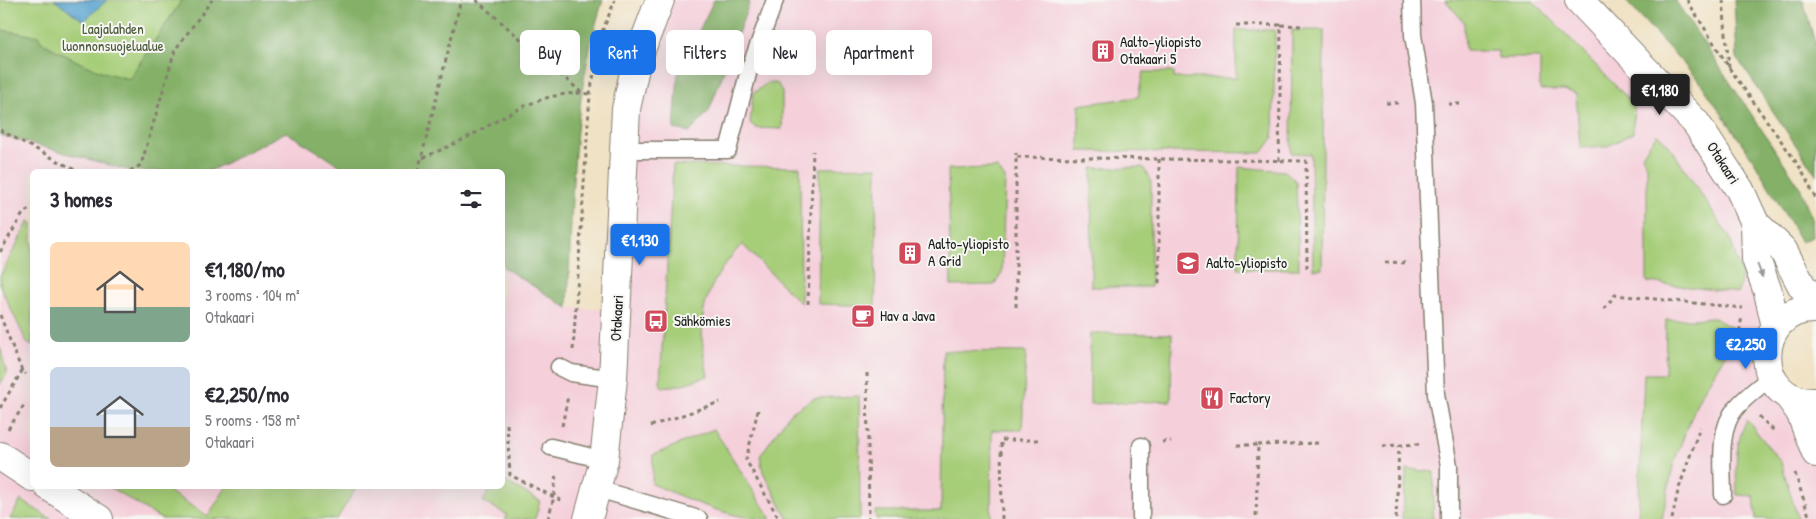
<!DOCTYPE html>
<meta charset="utf-8">
<style>
body{margin:0;font-family:"Patrick Hand",sans-serif;background:#f2f2f3;color:#2b2b33;height:100vh;display:flex;flex-direction:column;font-size:19px;white-space:nowrap}
*{box-sizing:border-box;margin:0}
p{font-size:16px;color:#7c7c81}
.icon{flex:none;width:28px;height:28px;fill:none;stroke:currentColor;stroke-width:2;stroke-linecap:round;stroke-linejoin:round}
.map{position:relative;flex:1;overflow:hidden}
.sheet{position:absolute;left:30px;top:169px;width:475px;height:320px;display:flex;flex-direction:column;background:#fff;border-radius:8px;box-shadow:0 5px 20px #0002}
.sheet>*{flex:none}
.banner{position:absolute;left:520px;top:30px;width:475px;height:45px;display:flex;gap:10px}
.price{position:absolute;translate:-50% -42px;padding:0 11px;border-radius:5px;background:#1a73e8;color:#fff;font-size:16px;line-height:32px;filter:drop-shadow(0 1px 2px #0008)}
.price::after{content:'';position:absolute;left:50%;top:30px;width:15px;height:11px;margin-left:-8px;background:inherit;clip-path:polygon(0 0,100% 0,50% 100%)}
.price.selected{background:#222;color:#fff}
ul{padding:0;list-style:none}
li{display:flex;align-items:center;gap:15px;height:125px;padding:0 20px}
li span{display:grid;place-items:center;flex:none;width:140px;height:100px;border-radius:8px;color:#555}
li>.icon{margin-inline-start:auto}
span .icon{width:60px;height:60px;fill:#fffc;stroke-width:1}
li b{font-size:21px}
h2{display:flex;justify-content:space-between;align-items:center;height:60px;padding:0 20px;font-size:21px}
.chip{padding:0 18px;border-radius:8px;background:#fff;box-shadow:0 5px 20px #0002;font-size:18px;line-height:45px}
.chip.selected{background:#1a73e8;color:#fff}
.map>svg:first-child{display:block}
</style>
<div class="map">
<svg width="1816" height="519" viewBox="0 0 1816 519">
<rect width="100%" height="100%" fill="#f6f6f2"/>
<filter id="ink" filterUnits="userSpaceOnUse"><feTurbulence type="fractalNoise" baseFrequency=".02" numOctaves="2"/><feDisplacementMap in="SourceGraphic" scale="10" xChannelSelector="R" yChannelSelector="G"/><feConvolveMatrix kernelMatrix="1 2 1 2 8 2 1 2 1" color-interpolation-filters="sRGB"/></filter>
<filter id="wash" filterUnits="userSpaceOnUse"><feTurbulence type="fractalNoise" baseFrequency=".0096" numOctaves="4" result="noise"/><feDisplacementMap in="SourceGraphic" scale="20" xChannelSelector="R" yChannelSelector="G"/><feGaussianBlur stdDeviation="1.12" result="paint"/><feColorMatrix in="noise" values="0 0 0 0 0 0 0 0 0 0 0 0 0 0 0 0 0 1.4 0 .05"/><feComposite in="paint" operator="in"/></filter>
<g filter="url(#wash)">
<rect width="100%" height="100%" fill="#f0e2c5"/>
<path fill="#f5cfda" d="M660,0h920l160,190 29,149 47,117v63h-1816v-384l131,36h-99v315h470l1,-219 65,40 50,4 4,-161z
M286,132l61,39h-137z"/>
<path fill="#a6cd78" stroke="#61744a" d="M0,0h182l-53,79 -26,-6 -26,-10 -38,-22 -39,-11z
M1445,0h88l101,105 -1,28 -27,14h-26l-4,-53 -12,-4h-24v-32h-42v-7h-33l-1,-29z
M1236,30h39l-2,108 -11,15 -183,-2v-46l59,-8 5,-25h31v6h62z
M1292,30h32l-2,239h-9l-2,-115 -20,-1z
M769,82l9,2 4,8v37l-26,-1 -6,-5 3,-30z
M1657,134l11,10 62,94 12,39 -4,16 -91,-11v-117l-5,-10z
M673,165l127,2 1,137 -59,-60c-40,44 -47,75 -34,132l-28,9 -18,2 -2,-5z
M877,167l-2,139 -57,-2 2,-136z
M1143,167l8,13v107h-60l1,-119z
M1239,167l46,4 11,10 3,88h-61z
M997,168l8,10 -3,95 -8,12 -43,1 -3,-117z
M29,221l3,2v123l-5,-3 -27,-57v-10z
M1714,318l19,10 -7,25 -28,47 -24,62 -12,57h-24l6,-145h21l1,-54z
M1090,333l82,1 -1,67 -81,3z
M0,347l7,26 -7,12z
M943,351l83,1 -4,78h-30l-1,89h-115l-1,-8h66z
M859,396l1,123h-72l-25,-47 -3,-16 30,-43 24,-15z
M1747,420l34,42 17,57h-42l-2,-23 -17,-1c-1,-28 -3,-50 10,-75z
M714,429l57,90c-44,0 -78,-18 -119,-35l1,-29z
M1407,469l27,3 -1,47h-31z
M503,480l37,21 -5,18h-30l2,-4 -24,-14 9,-15h10z
M108,486h52l48,30 19,-30h130l-20,33h-176z
M21,500l30,19h-41z"/>
<path fill="#84b068" stroke="#506642" d="M182,0h421c-32,99 -31,205 -35,308l-65,-41 -1,-96h-153l-63,-39 -76,39h-79l-131,-36v-105l39,6 1,5c29,17 56,31 89,38z
M714,0h35v4l-40,107 -19,21 -16,-3 4,-55z
M1625,0h50l125,187 11,30 1,20 -11,5 -47,-81 -54,-79z
M1734,0h69l13,46v129l-79,-117z"/>
<path fill="#56a2cf" stroke="#395f76" d="M54,0h53l-23,21z"/>
</g>
<g filter="url(#ink)">
<g fill="none" stroke-linecap="round" stroke-linejoin="round">
<g stroke="#867f70" stroke-width="19">
<path id="service" d="M1412,0l1,35 11,68 12,291 13,72v53
M622,150h106l21,-80 26,-70
M559,367l12,6 42,6
M1141,446v73
M551,447l53,13
M598,489l101,30
M1723,495c0,-27 -6,-65 13,-87 10,-12 23,-21 35,-31"/>
</g>
<g stroke="#867f70" stroke-width="30">
<path id="minor" d="M0,456l32,21
M48,486l51,33"/>
</g>
<g stroke="#867f70" stroke-width="30">
<path id="tertiary" d="M1579,0l117,123 44,67 15,33 28,27 19,36 14,17
M1755,223l1,36 12,33 8,35
M1816,309c-64,-3 -66,96 0,93
M1790,398l10,14 16,41
M588,519l16,-59 9,-81 13,-270 10,-46 24,-63"/>
</g>
<path stroke="#867f70" stroke-width="3" stroke-dasharray="4 4" stroke-linecap="butt" d="M476,0l106,93
M1687,0l43,69 71,100 15,30
M1723,0l6,68
M1236,25h45
M1386,103h15
M1448,104h16
M0,130l77,41
M1017,157l289,4 1,108
M423,158c19,-9 39,-17 56,-27 35,-20 69,-42 111,-37
M1159,159v128
M1279,161l2,-136 22,1
M130,171l11,-6 34,-115 37,-50
M418,171l43,-171
M0,252l24,-40 8,-4
M1385,262l24,1
M808,304l5,-153
M1016,307v-154
M1604,309l11,-14 128,13
M0,315l22,56 4,3
M1737,347l5,-31
M573,350l17,-256 12,-62 13,-32
M867,373l2,146
M0,408l22,-37
M758,410l-12,50 33,59
M1759,416l16,16
M507,424l3,51 54,27
M562,426l6,-30
M651,426l69,-24
M8,429l17,-25
M1162,442l9,-1
M1237,445h21l-2,74
M1258,445l61,-2
M1383,446l38,-2
M1795,473l15,46
M548,519l6,-22 2,-25
M1002,519l-1,-79h41
M1396,519l3,-73
M1672,519l6,-28 22,-64"/>
<use href="#service" stroke="#fff" stroke-width="16"/>
<use href="#minor" stroke="#fff" stroke-width="28"/>
<use href="#tertiary" stroke="#fff" stroke-width="28"/>
</g>
<defs><path id="oneway-solid" d="M-6-.8H1V-3.2L6.5 0L1 3.2V.8H-6Z" transform="scale(1.25)"/></defs>
<use fill="#999" href="#oneway-solid" transform="translate(1760 271) rotate(69)"/>
</g>
<defs>
<g id="building-square" transform="scale(1.25)"><rect x="-9" y="-9" width="18" height="18" rx="4" fill="#d1495b" stroke="#f6f6f2"/><path d="M-4-6H4V6H1V3H-1V6H-4ZM-2.5-4.3h1.7v1.8h-1.7ZM.8-4.3h1.7v1.8H.8ZM-2.5-1h1.7V.8h-1.7ZM.8-1h1.7V.8H.8Z" fill="#fff"/></g>
<g id="university-square" transform="scale(1.25)"><rect x="-9" y="-9" width="18" height="18" rx="4" fill="#d1495b" stroke="#f6f6f2"/><path d="M0-5L7-2L0 1L-7-2ZM-4 1L0 2.5L4 1V4Q0 6-4 4Z" fill="#fff"/></g>
<g id="cafe-square" transform="scale(1.25)"><rect x="-9" y="-9" width="18" height="18" rx="4" fill="#d1495b" stroke="#f6f6f2"/><path d="M-5.5-4.5H6V0H3Q3 3.5 0 3.5H-2.5Q-5.5 3.5-5.5 0ZM3-3.2v2h1.7v-2ZM-6 4.5H4V6H-6Z" fill="#fff"/></g>
<g id="bus-square" transform="scale(1.25)"><rect x="-9" y="-9" width="18" height="18" rx="4" fill="#d1495b" stroke="#f6f6f2"/><path d="M-5-6H5V4H4V6H2V4H-2V6H-4V4H-5ZM-3.5-4V0h7V-4ZM-3.5 1.2v1.5H-2V1.2ZM2 1.2v1.5H3.5V1.2Z" fill="#fff"/></g>
<g id="restaurant-square" transform="scale(1.25)"><rect x="-9" y="-9" width="18" height="18" rx="4" fill="#d1495b" stroke="#f6f6f2"/><path d="M-5-6h1v4h1v-4h1v4h1v-4h1v5L-1.5 .5V6h-2V.5L-5-1ZM5-6V6H3V1.5H1.5Q1.5-4 5-6Z" fill="#fff"/></g>
</defs>
<g fill-rule="evenodd">
<use href="#building-square" x="1103" y="51"/>
<use href="#building-square" x="910" y="253"/>
<use href="#university-square" x="1188" y="263"/>
<use href="#cafe-square" x="863" y="316"/>
<use href="#bus-square" x="656" y="321"/>
<use href="#restaurant-square" x="1212" y="398"/>
</g>
<g text-anchor="middle" stroke-width="4" stroke-linejoin="round" paint-order="stroke">
<g font-size="15" fill="#4c5a3c" stroke="#f6f6f2">
<text x="113" y="34">Laajalahden<tspan x="113" dy="17">luonnonsuojelualue</tspan></text>
</g>
<g font-size="15" fill="#1c1c1c" stroke="#f6f6f2" text-anchor="start">
<text x="1120" y="47">Aalto-yliopisto<tspan x="1120" dy="17">Otakaari 5</tspan></text>
<text x="928" y="249">Aalto-yliopisto<tspan x="928" dy="17">A Grid</tspan></text>
<text x="1206" y="268">Aalto-yliopisto</text>
<text x="880" y="321">Hav a Java</text>
<text x="674" y="326">Sähkömies</text>
<text x="1230" y="403">Factory</text>
</g>
<g font-size="15" fill="#1c1c1c" stroke="#f6f6f2">
<text transform="translate(1723 163) rotate(57)" y="5">Otakaari</text>
<text transform="translate(617 318) rotate(-87)" y="5">Otakaari</text>
</g>
</g>
</svg>
<b class="price selected" style="left:1660px;top:116px">€1,180</b>
<b class="price" style="left:640px;top:266px">€1,130</b>
<b class="price" style="left:1746px;top:370px">€2,250</b>
<div class="banner">
<a class="chip">Buy</a>
<a class="chip selected">Rent</a>
<a class="chip">Filters</a>
<a class="chip">New</a>
<a class="chip">Apartment</a>
</div>
<section class="sheet">
<h2>3 homes<svg class="icon" aria-label="filters" viewBox="0 0 24 24"><path d="M4 7h16M4 17h16"/><circle cx="9" cy="7" r="2"/><circle cx="15" cy="17" r="2"/></svg></h2>
<ul>
<li><span style="background:linear-gradient(#ffd9b3 65%,#7fa58c 0)"><svg class="icon" aria-label="home" viewBox="0 0 24 24"><path d="M3 11l9-7 9 7M6 9v11h12V9"/></svg></span><div><b>€1,180/mo</b><p>3 rooms · 104 m²</p><p>Otakaari</p></div></li>
<li><span style="background:linear-gradient(#c9d6e8 60%,#b9a48a 0)"><svg class="icon" aria-label="home" viewBox="0 0 24 24"><path d="M3 11l9-7 9 7M6 9v11h12V9"/></svg></span><div><b>€2,250/mo</b><p>5 rooms · 158 m²</p><p>Otakaari</p></div></li>
</ul>
</section>
</div>
